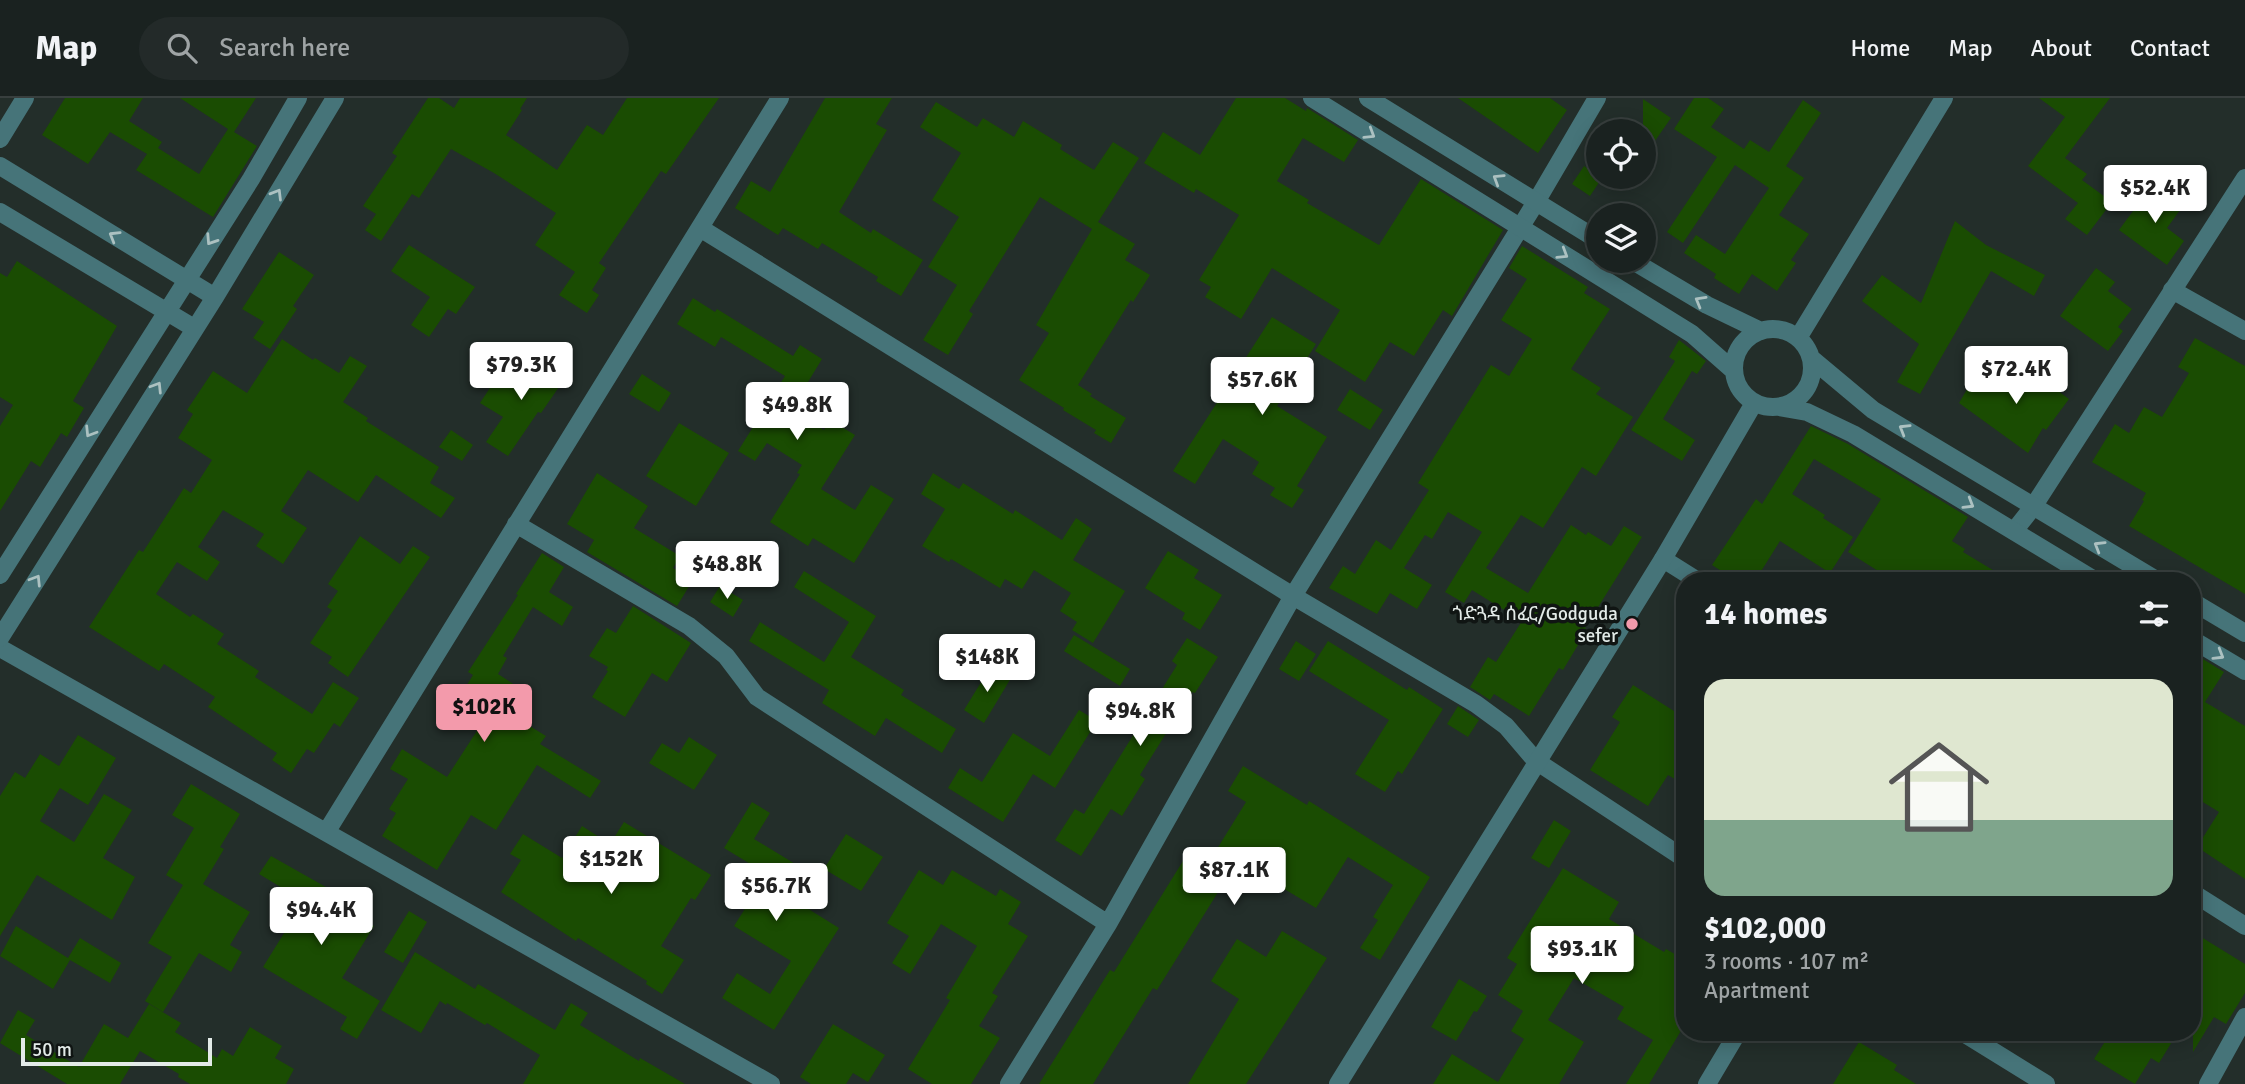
<!DOCTYPE html>
<meta charset="utf-8">
<style>
body{margin:0;font-family:Signika,"Noto Sans Ethiopic",sans-serif;background:#232a29;color:#f1f3f6;height:100vh;display:flex;flex-direction:column;font-size:26px;white-space:nowrap}
*{box-sizing:border-box;margin:0}
p{font-size:23px;color:#9fa4a5}
.icon{flex:none;width:38px;height:38px;fill:none;stroke:currentColor;stroke-width:2;stroke-linecap:round;stroke-linejoin:round}
.map{position:relative;flex:1;overflow:hidden}
.details{position:absolute;left:1676px;top:474px;width:525px;height:469px;display:flex;flex-direction:column;background:#1a2220;border-radius:28px;box-shadow:0 4px 18px #0003,0 0 0 2px #383f3e}
.details>*{flex:none}
.tools{position:absolute;left:1586px;top:21px;display:grid;gap:14px}
.tools a{display:grid;place-items:center;width:70px;height:70px;border-radius:50%;background:#1a2220;box-shadow:0 4px 18px #0003,0 0 0 2px #383f3e;font-size:35px}
.scale{position:absolute;left:21px;bottom:18px;width:191px;box-sizing:border-box;padding-left:7px;border:4px solid #e3ebe8;border-top:0;font-size:19px;line-height:24px;white-space:nowrap;color:#e3ebe8;-webkit-text-stroke:5px #101513;paint-order:stroke}
.price{position:absolute;translate:-50% -60px;padding:0 16px;border-radius:7px;background:#fff;color:#222;font-size:23px;line-height:46px;filter:drop-shadow(0 2px 4px #0008)}
.price::after{content:'';position:absolute;left:50%;top:42px;width:21px;height:16px;margin-left:-10px;background:inherit;clip-path:polygon(0 0,100% 0,50% 100%)}
.price.selected{background:#f39aab;color:#111}
ul{padding:0;list-style:none}
li{display:grid;align-content:center;gap:14px;height:371px;padding:0 28px}
li span{display:grid;place-items:center;height:217px;border-radius:21px;color:#555}
li>.icon{margin-inline-start:auto}
span .icon{width:126px;height:126px;fill:#fffc;stroke-width:1}
li b{font-size:30px}
h2{display:flex;justify-content:space-between;align-items:center;height:84px;padding:0 28px;font-size:30px}
header{display:flex;align-items:center;gap:42px;box-sizing:border-box;height:98px;padding:0 35px;background:#1a2220;border-bottom:2px solid #383f3e}
header strong{font-size:33px}
nav{display:flex;gap:38px;margin-inline-start:auto;font-size:24px}
.search{width:490px;height:63px;background:#232a29;display:flex;align-items:center;gap:18px;box-sizing:border-box;padding:0 24px;border-radius:38px;color:#9fa4a5;font-size:26px}
.map>svg:first-child{display:block}
</style>
<header>
<strong>Map</strong>
<div class="search"><svg class="icon" aria-label="search" viewBox="0 0 24 24"><circle cx="10" cy="10" r="6"/><path d="M15 15l6 6"/></svg>Search here</div>
<nav><a>Home</a><a>Map</a><a>About</a><a>Contact</a></nav>
</header>
<div class="map">
<svg width="2245" height="986" viewBox="0 0 2245 986">
<rect width="100%" height="100%" fill="#232e2a"/>
<path fill="#1a4c02" d="M65,0h78l-14,23 33,21 -4,6 41,26 29,-45 -48,-31h76l-22,34 23,14 -44,71 -77,-47 11,-16 -37,-22 -22,32 -46,-29z
M428,0h11l15,10 6,-10h67l-7,11 2,1 -16,25 51,35 30,-45 16,10 24,-37h92l-53,76 -5,-3 -62,92 7,5 -14,22 7,5 -12,18 -28,-18 16,-23 -40,-27 21,-32 -62,-40 -43,-24 -32,49 -7,-4 -31,47 -16,-11 11,-16 -13,-8 34,-50 -5,-3z
M825,0h67l-16,26 11,6 -48,82 32,21 2,-4 50,31 -22,36 -25,-15 2,-4 -56,-34 -4,6 -35,-21 -5,7 -43,-27 16,-27 19,11z
M1236,0h49l21,13 1,-3 51,32 -14,22 -41,-24 -26,43 32,19 -2,3 72,42 42,-66 82,51 -51,86 -9,-6 -29,46 -24,-14 -25,40 -50,-31 25,-41 -68,-42 -31,51 -36,-22 6,-10 -12,-7 40,-65 -43,-26 -2,4 -50,-30 19,-31 37,23z
M1458,0h92l17,12 -29,43z
M1694,0h14l16,11 -13,18 33,22 6,-9 19,12 34,-52 18,13 -35,53 18,12 -25,37 30,19 -18,26 5,3 -19,28 -25,-17 -13,20 -25,-16 2,-4 -32,-21 12,-18 29,19 44,-66 -34,-23 -52,78 -16,-11 50,-75 -43,-28z
M2039,0h71l-45,60 22,16 -5,6 30,22 -25,33 -22,-16 13,-16 -50,-37 37,-49z
M1643,1l28,19 -28,40z
M936,4l41,25 6,-9 31,19 9,-16 39,24 -2,4 34,21 19,-28 26,16 -41,64 37,22 -10,16 25,15 -17,27 -2,-2 -53,85 14,9 -2,2 36,22 -15,25 -17,-10 2,-3 -33,-20 1,-2 -45,-28 30,-47 -13,-8 56,-96 -52,-32 -71,114 4,3 -25,41 -25,-15 34,-55 -29,-18 31,-50 -27,-17 29,-47 -41,-26z
M1584,68l18,12 -12,18 -18,-12z
M2153,86l30,22 -16,22 17,13 -17,24 -48,-35z
M1955,123l31,24 59,30 -11,21 -43,-25 -71,123 -23,-12 22,-38 -57,-43 20,-26 39,28z
M409,147l66,42 -19,27 -8,-5 -19,28 -18,-12 19,-28 -39,-26z
M1522,148l66,41 -4,6 26,16 -39,60 30,19 -5,6 37,23 -37,59 -14,-9 -39,61 -22,-13 -35,53 42,25 43,-68 15,10 2,-3 23,14 13,-20 18,11 -57,91 2,2 -24,40 -4,-2 -30,48 -35,-22 -4,6 -20,-13 18,-30 8,5 26,-41 -50,-31 -8,13 -19,-11 37,-60 -34,-20 -16,27 -7,-4 -21,33 28,17 -15,24 -27,-16 -13,21 -48,-26 14,-22 12,8 21,-34 15,10 38,-60 -11,-7 73,-118 18,11 23,-37 -31,-19 26,-41 -18,-11z
M279,154l35,23 -21,31 4,3 -27,40 -17,-11 11,-16 -22,-13z
M17,163l100,65 -44,75 11,7 -17,29 -6,-4 -21,34 -9,-6 -31,50v-85l13,-21 -13,-8v-124l7,4z
M2096,170l19,14 -7,9 24,18 -14,18 5,4 -15,20 -48,-35z
M693,200l22,14 2,-3 76,47 7,-11 22,14 -31,51 33,20 6,-10 25,15 -34,54 34,21 16,-25 23,14 -40,64 -41,-25 -5,8 -38,-24 30,-48 -3,-1 5,-8 -35,-22 -12,18 -17,-10 47,-75 -64,-39 -6,10 -38,-23z
M1272,219l44,27 -39,62 50,31 -30,49 7,4 -12,18 -22,-13 5,-7 -23,-14 7,-12 -36,-23 -28,45 -22,-13z
M2195,240l50,28v228l-116,-68 15,-25 -2,-1 4,-7 -54,-31 23,-38 14,9 15,-26 18,10 27,-44 -11,-6z
M282,241l31,21 2,-2 24,15 11,-17 17,10 -24,36 25,16 -2,3 73,46 -9,16 25,15 -14,20 -65,-43 -18,27 -50,-32 -27,41 26,17 -24,36 -27,-18 8,-12 -41,-24 -25,37 22,15 -13,19 -30,-19 -21,32 34,23 3,-3 31,20 -7,10 42,27 -4,6 57,37 21,-32 26,16 -19,29 -6,-4 -20,30 -7,-4 -16,24 -19,-13 5,-7 -69,-46 7,-10 -51,-33 -5,7 -70,-44 50,-77 4,2 41,-64 7,5 21,-33 -34,-22 15,-24 -6,-4 26,-39 34,22z
M1679,242l27,21 -9,13 -5,-3 -29,48 32,21 -13,21 -51,-31 44,-69 -6,-4z
M541,258l27,18 -27,39 -3,-1 -30,44 -22,-14 17,-25 -23,-14 23,-35 21,14z
M2023,267l46,34 -23,31 -3,-2 -15,25 -69,-50 17,-29 28,18z
M642,276l29,19 -12,19 -30,-18z
M1350,291l33,21 -13,20 -33,-20z
M679,325l50,30 -33,53 -50,-30z
M1811,328l37,18 120,73 -16,24 13,8 -2,3 48,29h-117l-46,-29 33,-53 -67,-40 -22,35 33,21 -2,3 30,19 -23,36 -50,-32 -25,40h-18l-25,-16 44,-66 6,5z
M451,332l22,15 -11,16 -23,-14z
M597,375l51,33 -14,22 46,28 -7,12 20,12 -16,26 -90,-54 7,-12 -27,-16z
M933,375l26,16 4,-6 50,31 2,-4 47,30 14,-22 16,11 -19,31 52,31 -32,52 -21,-13 5,-8 -17,-11 11,-18 -37,-23 -12,19 -17,-10 -5,9 -49,-29 -2,3 -27,-16 23,-37 -24,-15z
M360,438l40,28 13,-18 17,11 -82,120 -20,-14 4,-6 -22,-14 22,-33 -5,-3 11,-16 -10,-7z
M1168,453l31,19 -5,8 28,17 -22,35 -18,-11 3,-6 -40,-25z
M542,455l22,14 -15,25 24,15 -11,19 -29,-19 -30,49 4,2 -9,16 26,17 -14,23 36,22 -6,8 61,37 -11,17 -53,-33 -41,65 -25,-15 -34,55 -55,-34 14,-23 -7,-4 19,-30 -18,-10 12,-20 45,28 37,-57 -28,-17 17,-28 -5,-3 50,-77 -2,-1z
M804,473l72,45 -25,41 53,33 -3,5 55,34 -14,24 -56,-35 -11,18 -53,-33 7,-13 -80,-49 11,-19 64,40 25,-40 -55,-35z
M720,488l23,14 -10,17 -23,-15z
M633,508l58,37 -24,39 -15,-9 -27,44 -33,-20 16,-26 -2,-1 2,-3 -19,-11 18,-28 9,5z
M1074,537l56,34 -10,17 -56,-35z
M1187,540l31,19 -23,36 -3,-1 -52,83 5,4 -23,37 -11,-7 -30,47 -26,-16 20,-31 9,5 93,-149 -5,-4z
M1296,543l20,13 -17,27 -20,-12z
M1328,543l79,49 2,-3 34,22 -41,65 -4,-3 -13,21 -30,-18 34,-54 -80,-49z
M2193,555l31,19 -19,30 40,24v153l-48,-32 22,-35 -26,-16z
M991,568l20,12 -27,45 -20,-13z
M1633,587l52,33v67l-17,-10 -20,31 -58,-36 30,-48 -8,-5z
M1458,608l21,14 -11,17 -21,-13z
M1079,612l18,11 -42,67 -22,-14 -30,48 -55,-34 12,-20 22,14 31,-49 37,23z
M78,637l38,23 -28,47 -28,-17 -20,33 34,21 30,-48 28,16 -29,48 32,19 -23,43 -75,-45 -37,61v-140l15,-24 10,6 15,-24 19,12z
M689,639l28,18 -23,35 -45,-27 13,-20 17,10z
M1243,668l64,39 2,-4 121,76 -50,83 -20,-12 18,-28 -5,-3 20,-32 -45,-28 -32,51 -60,-36 -8,12 -18,-11 -73,117 -4,-2 -60,96h-54l71,-114 4,2 74,-119 19,12 39,-63 -18,-11z
M191,686l49,30 -20,33 4,2 -21,35 47,28 -20,33 12,7 -11,20 -32,-19 -36,59 -18,-11 27,-44 -24,-14 35,-58 -17,-10 28,-47 -22,-13z
M752,704l18,11 -16,26 61,37 -15,24 3,2 -1,3 37,23 -65,102 -52,-32 15,-25 33,21 21,-33 -57,-35 33,-52 -43,-26z
M1554,722l17,11 -22,37 -18,-10z
M624,724l87,53 -16,25 -4,-2 -30,48 23,14 -22,34 -16,-10 1,-3 -69,-43 -2,3 -75,-49 20,-32 -11,-6 13,-20 39,24 20,-32 28,18z
M846,736l37,23 -22,34 -37,-22z
M271,758l69,39 -5,8 39,23 -32,52 38,23 -23,38 -17,-10 7,-12 -84,-50 41,-66 -45,-27z
M1563,770l56,34 -10,17 55,33 2,-3 19,11v64l-36,60h-23l27,-44 -36,-21 7,-12 -50,-29 -26,42 36,22 -25,42h-126l19,-30 46,28 26,-43 -13,-8 12,-20 -25,-16 19,-31 -10,-6z
M919,772l24,15 9,-15 44,26 4,-7 21,13 -13,22 20,12 -36,57 6,3 -19,30 21,12 -29,46h-39l-24,-15 42,-69 -4,-2 31,-52 -36,-22 -31,50 -18,-11 17,-27 -22,-13z
M409,813l18,11 -24,41 -19,-11z
M16,828l52,32 12,-20 41,25 -11,20 -40,-23 -17,29 -53,-33z
M1282,833l45,27 -81,126h-58l51,-85 -28,-18 26,-42 29,18z
M2193,834l52,32v29l-19,31 -12,-7 -21,35z
M415,854l60,37 3,-5 77,46 16,-27 17,10 -8,12 59,36 1,-3 45,26h-162l17,-29 -53,-32 -2,2 -38,-22 -1,2 -6,-4 -19,32 -40,-23z
M1459,881l28,17 -10,16 -3,-1 -18,30 -25,-14z
M149,906l32,19 -6,9 42,26 5,-9 11,7 17,-29 32,19 -7,12 19,11 -8,15h-96l-12,-7 1,-3 -39,-23 -20,33h-53l-67,-41 18,-33 17,10 -9,15 53,32 25,-43 24,14z
M833,926l52,31 -17,27 -15,-9 -7,11h-35l-11,-7z
M2111,934h67l-19,31 -8,-5 -16,26 -41,-25z
M1859,944l38,23 -3,5 22,14h-83z"/>
<g fill="none" stroke-linecap="round" stroke-linejoin="round">
<path stroke="#467479" stroke-width="18" d="M0,41l25,-41
M700,130l593,368 183,108 30,22 30,35 149,98
M2172,192l73,41
M516,426l173,102 37,30 31,41 351,227
M2014,433l19,-24 212,-329
M1663,461l35,22
M0,550l771,436
M327,733l453,-733
M2193,795l52,33
M1962,934l84,52
M1009,986l99,-160 185,-328 243,-394 61,-104
M1707,986l31,-52
M2208,986l37,-67"/>
<path stroke="#467479" stroke-width="18" d="M1312,0l380,236 42,37
M1368,0l230,142
M0,68l215,131
M0,114l194,116
M1633,163l74,44 54,26
M1734 270a39 39 0 1 1 78 0a39 39 0 1 1-78 0Z
M1798,240l146,-240
M1812,261l61,51 285,171
M1779,309l28,5 46,22 243,147
M0,477l251,-396 47,-81
M2193,504l52,31
M0,540l215,-341 120,-199
M2193,542l52,31
M1338,986l325,-525 91,-156"/>
</g>
<defs><path id="oneway-chevron" d="M-2-3.5L2.5 0L-2 3.5" fill="none" stroke-width="1.6" stroke-linecap="round" stroke-linejoin="round" transform="scale(1.75)"/></defs>
<g stroke="#acc1c1">
<use href="#oneway-chevron" transform="translate(1370 36) rotate(32)"/>
<use href="#oneway-chevron" transform="translate(1498 81) rotate(-148)"/>
<use href="#oneway-chevron" transform="translate(277 96) rotate(-59)"/>
<use href="#oneway-chevron" transform="translate(114 138) rotate(-149)"/>
<use href="#oneway-chevron" transform="translate(211 142) rotate(123)"/>
<use href="#oneway-chevron" transform="translate(1563 156) rotate(32)"/>
<use href="#oneway-chevron" transform="translate(1700 203) rotate(-150)"/>
<use href="#oneway-chevron" transform="translate(157 289) rotate(-58)"/>
<use href="#oneway-chevron" transform="translate(1904 331) rotate(-149)"/>
<use href="#oneway-chevron" transform="translate(90 334) rotate(122)"/>
<use href="#oneway-chevron" transform="translate(1969 406) rotate(31)"/>
<use href="#oneway-chevron" transform="translate(2099 448) rotate(-149)"/>
<use href="#oneway-chevron" transform="translate(36 482) rotate(-58)"/>
<use href="#oneway-chevron" transform="translate(2219 557) rotate(31)"/>
</g>
<circle fill="#f39aab" stroke="#101513" stroke-width="2.5" cx="1632" cy="526" r="7"/>
<g text-anchor="middle" stroke-width="7" stroke-linejoin="round" paint-order="stroke">
<g font-size="19" fill="#e3ebe8" stroke="#101513" text-anchor="end">
<text x="1618" y="522">ጎድጓዳ ሰፈር/Godguda<tspan x="1618" dy="22">sefer</tspan></text>
</g>
</g>
</svg>
<div class="tools">
<a><svg class="icon" aria-label="locate" viewBox="0 0 24 24"><circle cx="12" cy="12" r="6"/><path d="M12 2v4M12 18v4M2 12h4M18 12h4"/></svg></a>
<a><svg class="icon" aria-label="layers" viewBox="0 0 24 24"><path d="M12 4l9 5-9 5-9-5zM3 14l9 5 9-5"/></svg></a>
</div>
<div class="scale">50 m</div>
<b class="price" style="left:2155px;top:127px">$52.4K</b>
<b class="price" style="left:521px;top:304px">$79.3K</b>
<b class="price" style="left:2016px;top:308px">$72.4K</b>
<b class="price" style="left:1262px;top:319px">$57.6K</b>
<b class="price" style="left:797px;top:344px">$49.8K</b>
<b class="price" style="left:727px;top:503px">$48.8K</b>
<b class="price" style="left:987px;top:596px">$148K</b>
<b class="price selected" style="left:484px;top:646px">$102K</b>
<b class="price" style="left:1140px;top:650px">$94.8K</b>
<b class="price" style="left:611px;top:798px">$152K</b>
<b class="price" style="left:1234px;top:809px">$87.1K</b>
<b class="price" style="left:776px;top:825px">$56.7K</b>
<b class="price" style="left:321px;top:849px">$94.4K</b>
<b class="price" style="left:1582px;top:888px">$93.1K</b>
<section class="details">
<h2>14 homes<svg class="icon" aria-label="filters" viewBox="0 0 24 24"><path d="M4 7h16M4 17h16"/><circle cx="9" cy="7" r="2"/><circle cx="15" cy="17" r="2"/></svg></h2>
<ul>
<li><span style="background:linear-gradient(#dfe7d0 65%,#7fa58c 0)"><svg class="icon" aria-label="home" viewBox="0 0 24 24"><path d="M3 11l9-7 9 7M6 9v11h12V9"/></svg></span><div><b>$102,000</b><p>3 rooms · 107 m²</p><p>Apartment</p></div></li>
</ul>
</section>
</div>
